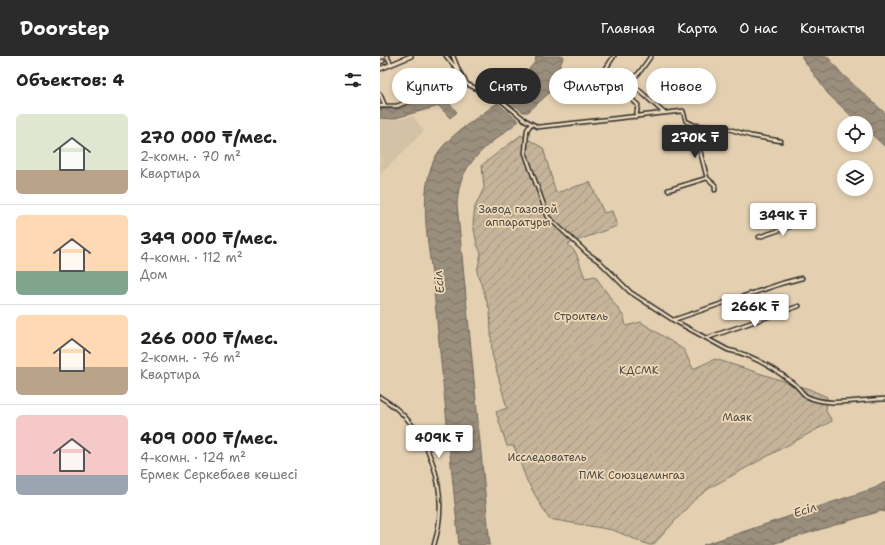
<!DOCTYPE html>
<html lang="ru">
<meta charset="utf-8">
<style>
body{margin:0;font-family:"Shantell Sans",sans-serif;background:#f6f6f6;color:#222;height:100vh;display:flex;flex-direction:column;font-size:15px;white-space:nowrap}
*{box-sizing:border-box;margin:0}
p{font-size:13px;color:#767676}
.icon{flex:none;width:22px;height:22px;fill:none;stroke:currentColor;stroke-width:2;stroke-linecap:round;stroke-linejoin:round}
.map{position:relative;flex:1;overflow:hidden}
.drawer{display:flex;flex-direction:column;background:#fff;width:380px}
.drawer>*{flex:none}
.hud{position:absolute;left:12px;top:12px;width:380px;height:36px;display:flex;gap:8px}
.tools{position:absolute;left:457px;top:60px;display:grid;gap:8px}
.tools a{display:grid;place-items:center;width:36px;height:36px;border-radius:50%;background:#fff;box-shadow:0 2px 6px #0003;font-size:20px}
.price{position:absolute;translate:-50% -34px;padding:0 9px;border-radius:4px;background:#fff;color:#222;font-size:13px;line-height:26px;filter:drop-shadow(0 1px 2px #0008)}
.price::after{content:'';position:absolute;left:50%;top:24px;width:12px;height:9px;margin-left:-6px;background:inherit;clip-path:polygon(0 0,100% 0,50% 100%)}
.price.active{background:#2b2b2b;color:#fff}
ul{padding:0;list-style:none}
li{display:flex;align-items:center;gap:12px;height:100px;padding:0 16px}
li+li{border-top:1px solid #e0e0e0}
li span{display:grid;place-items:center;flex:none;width:112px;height:80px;border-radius:6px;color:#555}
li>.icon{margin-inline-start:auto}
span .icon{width:48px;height:48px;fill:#fffc;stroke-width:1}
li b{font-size:17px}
h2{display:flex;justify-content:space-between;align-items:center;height:48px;padding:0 16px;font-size:17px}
.tag{padding:0 14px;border-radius:18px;background:#fff;box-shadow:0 2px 6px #0003;font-size:14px;line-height:36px}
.tag.active{background:#2b2b2b;color:#fff}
header{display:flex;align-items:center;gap:24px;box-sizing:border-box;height:56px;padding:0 20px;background:#2b2b2b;color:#fff}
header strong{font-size:19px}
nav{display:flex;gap:22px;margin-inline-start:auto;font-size:14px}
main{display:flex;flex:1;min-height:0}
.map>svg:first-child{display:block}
</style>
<header>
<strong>Doorstep</strong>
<nav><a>Главная</a><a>Карта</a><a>О нас</a><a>Контакты</a></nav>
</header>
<main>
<section class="drawer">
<h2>Объектов: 4<svg class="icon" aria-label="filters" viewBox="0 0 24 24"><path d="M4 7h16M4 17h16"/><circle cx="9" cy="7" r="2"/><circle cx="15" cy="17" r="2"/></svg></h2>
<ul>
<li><span style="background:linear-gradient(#dfe7d0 70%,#b9a48a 0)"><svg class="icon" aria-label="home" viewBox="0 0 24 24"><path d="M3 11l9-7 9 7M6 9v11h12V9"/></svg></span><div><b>270 000 ₸/мес.</b><p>2-комн. · 70 m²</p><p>Квартира</p></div></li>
<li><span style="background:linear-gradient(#ffd9b3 70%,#7fa58c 0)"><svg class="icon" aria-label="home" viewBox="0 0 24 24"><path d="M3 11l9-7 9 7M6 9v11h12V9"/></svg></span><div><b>349 000 ₸/мес.</b><p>4-комн. · 112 m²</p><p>Дом</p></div></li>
<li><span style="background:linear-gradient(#ffd9b3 65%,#b9a48a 0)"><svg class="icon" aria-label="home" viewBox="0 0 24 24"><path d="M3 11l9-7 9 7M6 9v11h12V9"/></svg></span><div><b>266 000 ₸/мес.</b><p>2-комн. · 76 m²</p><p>Квартира</p></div></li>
<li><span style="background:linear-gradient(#f6c9c9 75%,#9aa5b1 0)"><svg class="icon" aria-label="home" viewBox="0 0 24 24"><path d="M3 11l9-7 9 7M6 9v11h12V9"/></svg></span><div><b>409 000 ₸/мес.</b><p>4-комн. · 124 m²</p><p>Ермек Серкебаев көшесі</p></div></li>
</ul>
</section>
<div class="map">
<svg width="505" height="489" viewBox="0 0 505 489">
<defs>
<pattern id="garden-furrows" width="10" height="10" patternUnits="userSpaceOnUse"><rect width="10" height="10" fill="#c5b49a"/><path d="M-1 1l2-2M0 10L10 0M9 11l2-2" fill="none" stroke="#a0937e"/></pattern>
<pattern id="water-waves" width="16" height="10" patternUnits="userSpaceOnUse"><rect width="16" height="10" fill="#9a8e7b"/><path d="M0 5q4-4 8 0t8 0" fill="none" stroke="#7e7465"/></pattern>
</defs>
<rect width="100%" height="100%" fill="#e4d0b1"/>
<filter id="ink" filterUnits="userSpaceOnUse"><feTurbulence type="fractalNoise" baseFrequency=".025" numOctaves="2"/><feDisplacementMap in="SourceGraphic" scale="8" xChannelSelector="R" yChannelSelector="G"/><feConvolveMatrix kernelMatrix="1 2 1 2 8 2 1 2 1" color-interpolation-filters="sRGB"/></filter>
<g filter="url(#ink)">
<path fill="#d4c2a6" d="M33,60l11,15 -44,44v-56l14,1z"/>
<path fill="url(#garden-furrows)" stroke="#787062" d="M141,79l22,13 13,45 34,-11 14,31 8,-2 5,15 -49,18 8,9 9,25 10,-2 29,41 2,9 15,-4 43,28 9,19 22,-10 94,30 18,8 -1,14 6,10 -121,66 -17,13 -41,45h-4l-36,-15 -64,-11 -22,-38 -13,-35h-7l-11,-34 11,-4 -15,-54 -2,-43 -13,-39 4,-19 -4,-9 -4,-20 2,-17 9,-19 -2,-23z"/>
<path fill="url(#water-waves)" stroke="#6e665b" d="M156,0h28l-16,38 -20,18h-5l-18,-15 30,-35z
M421,0h26l15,18 43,39v34l-19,-18v-6h-7l-31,-29z
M67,35l3,4 -1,8 8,9 -7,6 -11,-12 -47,13 -12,-1v-9h18z
M117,47l22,18c-20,16 -45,31 -56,55 -4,8 -5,19 -6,28l33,341h-31l-26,-264c-5,-40 -19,-104 11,-136 15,-16 36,-29 53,-42z
M505,426v30l-4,-1 -112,34h-66l172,-57z"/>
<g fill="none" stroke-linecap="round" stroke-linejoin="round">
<path stroke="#9a8e7b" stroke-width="4.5" d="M124,59l15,-14"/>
<g stroke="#2b2b2b" stroke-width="5.5">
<path id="street" d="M7,0l4,8
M66,0l11,13
M73,0l6,15 8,13 36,18 22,18 13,7 145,-16 3,10 8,4 35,4 22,7 30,5
M234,0l-15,23 22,10
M0,6l3,-1
M249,25l35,32
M0,38l5,12
M0,50h17l66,-27
M256,61l2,-12 -17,-16 18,-16 12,-17
M151,68l-4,6 -2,23 23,64 39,36 13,9 30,30 43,28 55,30c23,4 47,19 65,33 5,3 9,10 13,13 23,12 54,3 79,3
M324,71l-1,10 -5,6 9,35 8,7v5
M288,134l39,-12
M379,181l45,-15
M293,264l110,-37 19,-5
M327,282l92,-32
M0,341c50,30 71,93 54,148"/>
</g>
<g stroke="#2b2b2b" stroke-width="6">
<path id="secondary" d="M0,13l31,-13"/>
</g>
<use href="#street" stroke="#f0dab9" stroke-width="2.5"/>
<use href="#secondary" stroke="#f0dab9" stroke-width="3.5"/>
</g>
</g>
<g text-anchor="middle" stroke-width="3.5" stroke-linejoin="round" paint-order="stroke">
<g font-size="11" fill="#4a4641" stroke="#f0dab9">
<text x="138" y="157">Завод газовой<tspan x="138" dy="13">аппаратуры</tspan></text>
<text x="201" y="264">Строитель</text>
<text x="259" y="318">КДСМК</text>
<text x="357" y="365">Маяк</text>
<text x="167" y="405">Исследователь</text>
<text x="252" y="423">ПМК Союзцелингаз</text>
</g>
<g font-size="12" font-style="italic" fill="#4c4943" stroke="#f0dab9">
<text transform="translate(59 226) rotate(-96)" y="4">Есіл</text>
<text transform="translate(425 454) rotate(-19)" y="4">Есіл</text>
</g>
</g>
</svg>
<div class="tools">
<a><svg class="icon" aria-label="locate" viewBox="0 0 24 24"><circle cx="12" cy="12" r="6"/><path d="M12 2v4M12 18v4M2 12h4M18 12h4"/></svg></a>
<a><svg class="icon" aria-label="layers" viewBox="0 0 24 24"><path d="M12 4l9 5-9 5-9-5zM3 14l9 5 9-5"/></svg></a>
</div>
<b class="price active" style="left:315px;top:103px">270K ₸</b>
<b class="price" style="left:403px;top:181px">349K ₸</b>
<b class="price" style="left:375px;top:272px">266K ₸</b>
<b class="price" style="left:59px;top:403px">409K ₸</b>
<div class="hud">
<a class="tag">Купить</a>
<a class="tag active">Снять</a>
<a class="tag">Фильтры</a>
<a class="tag">Новое</a>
</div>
</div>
</main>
